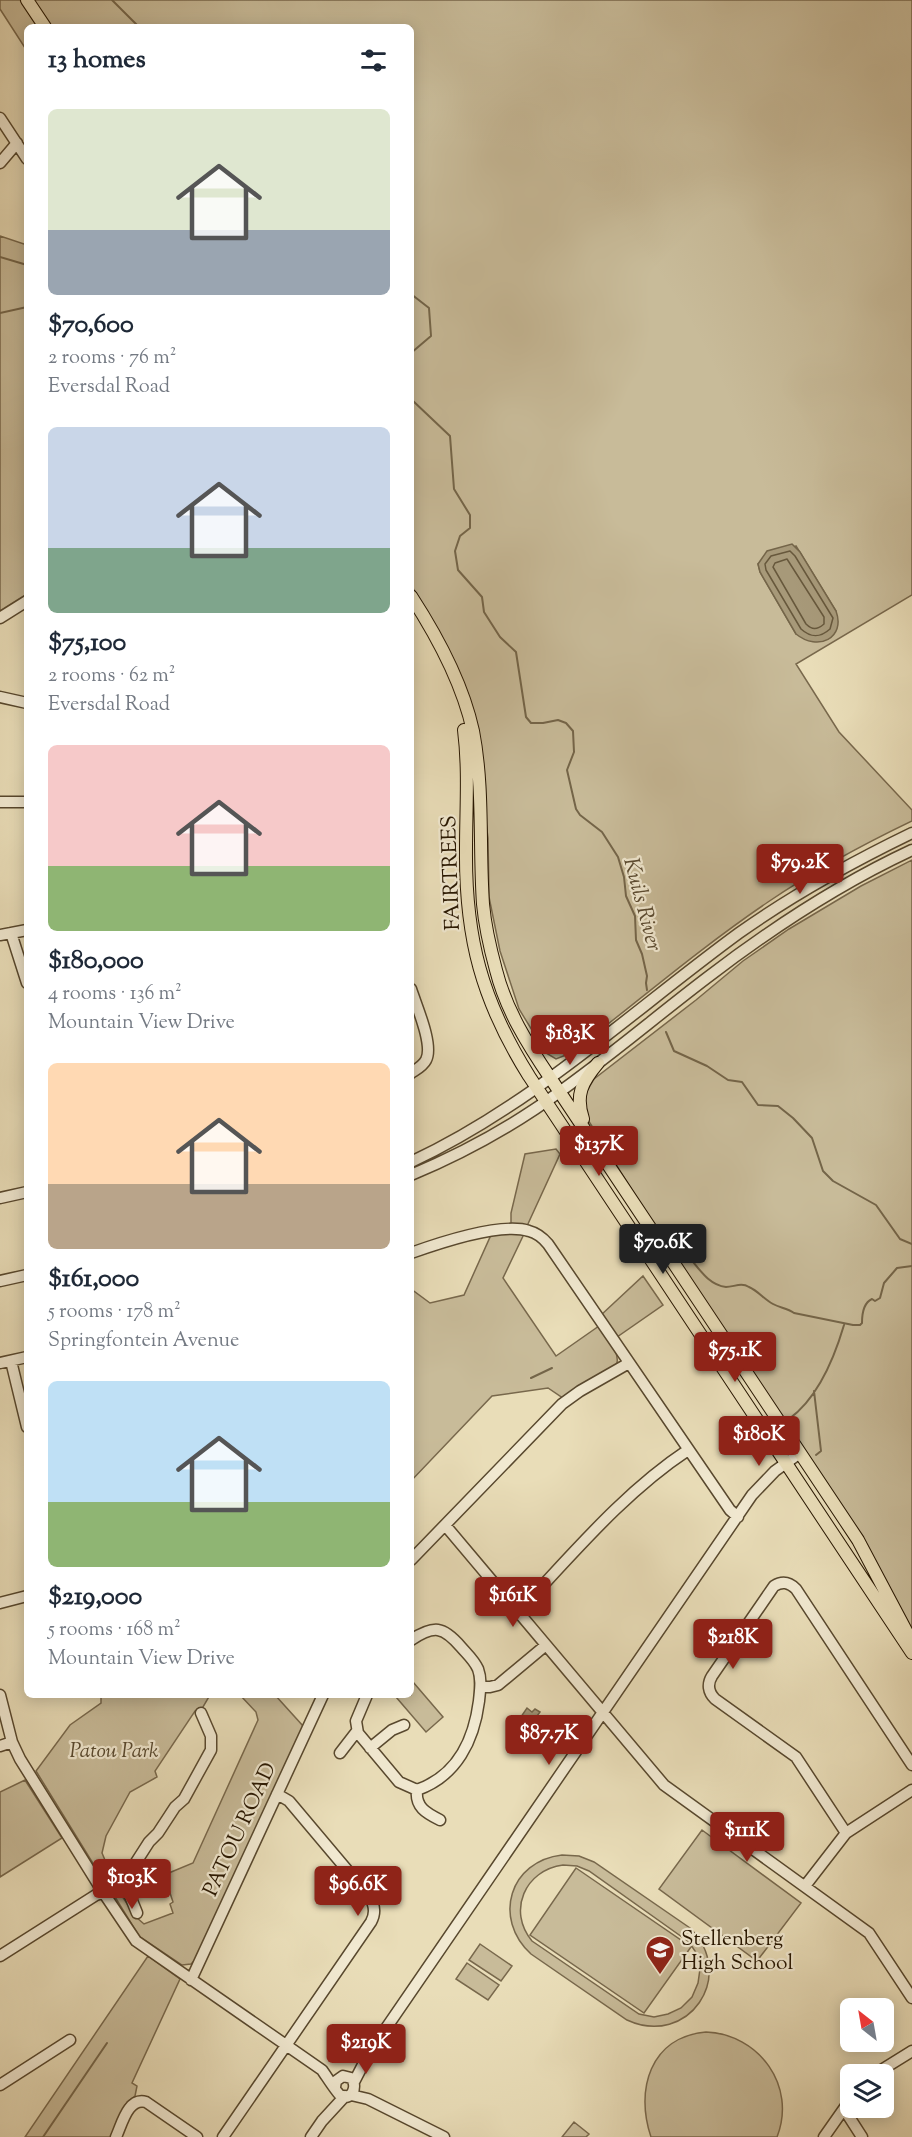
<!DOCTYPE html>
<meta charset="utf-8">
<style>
body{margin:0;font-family:"Sorts Mill Goudy",serif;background:#f2f2f3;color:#1f2937;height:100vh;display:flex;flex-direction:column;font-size:22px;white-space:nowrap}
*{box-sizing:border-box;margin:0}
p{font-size:20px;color:#747a83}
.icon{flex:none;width:33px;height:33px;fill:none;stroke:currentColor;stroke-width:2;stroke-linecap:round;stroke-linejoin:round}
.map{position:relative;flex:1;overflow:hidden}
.details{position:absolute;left:24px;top:24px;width:390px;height:1674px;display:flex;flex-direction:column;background:#fff;border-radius:9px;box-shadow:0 3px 15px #0003}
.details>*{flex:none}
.needle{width:39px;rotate:329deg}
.fabs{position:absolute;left:840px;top:1998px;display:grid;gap:12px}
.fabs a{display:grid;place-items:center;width:54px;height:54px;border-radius:9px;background:#fff;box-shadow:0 3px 15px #0003;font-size:30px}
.price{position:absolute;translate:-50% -51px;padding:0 14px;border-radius:6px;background:#8f2418;color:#fff;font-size:20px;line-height:39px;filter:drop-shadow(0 2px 3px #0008)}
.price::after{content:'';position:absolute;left:50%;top:36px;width:18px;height:14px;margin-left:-9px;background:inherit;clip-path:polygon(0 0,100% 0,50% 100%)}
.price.current{background:#222;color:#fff}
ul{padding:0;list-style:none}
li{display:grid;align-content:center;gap:12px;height:318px;padding:0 24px}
li span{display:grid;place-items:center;height:186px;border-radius:9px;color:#555}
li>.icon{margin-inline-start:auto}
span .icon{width:108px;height:108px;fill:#fffc;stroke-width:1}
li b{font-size:26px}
h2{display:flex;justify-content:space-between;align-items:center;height:72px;padding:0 24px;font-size:26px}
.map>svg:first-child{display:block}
</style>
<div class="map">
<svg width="912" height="2137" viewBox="0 0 912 2137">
<rect width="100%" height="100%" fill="#e9ddb8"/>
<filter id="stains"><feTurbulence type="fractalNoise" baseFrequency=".00333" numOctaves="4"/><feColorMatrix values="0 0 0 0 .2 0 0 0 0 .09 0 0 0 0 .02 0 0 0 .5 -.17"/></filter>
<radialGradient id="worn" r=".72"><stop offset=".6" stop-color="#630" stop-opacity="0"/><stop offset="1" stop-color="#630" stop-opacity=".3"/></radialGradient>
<path fill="#c8bb99" stroke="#78684c" stroke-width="1.5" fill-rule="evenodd" d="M0,0h20l18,27h-11v24l-27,-42z
M33,0h879v595l-116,69 43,68 73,78v11c-50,24 -98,50 -144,81 -68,46 -132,101 -197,151l-15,6 -10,-6 -27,-44 -19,-58 -11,-54 -1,-59 -16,-125 -35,-85 -26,-43v-558h-360zM796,546l40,65 -40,23 -36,-62 -2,-8z
M0,236l27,9v349l-27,17z
M912,860v776l-329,-524 2,-18 9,-15 102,-79 47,-39 46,-32 72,-43z
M556,1149l4,5 -33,72 -16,-2v-11l14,-59z
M502,1233l22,1 -21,44 53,78 43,-30c7,11 23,27 17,40l-53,32 -15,-10 -56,8 -81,85v-192l19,14 34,-8 27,-60z
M643,1276l20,29 -46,32 -16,-22z
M413,1682l30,35 -17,15 -30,-35 15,-2v-11z
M101,1695h109l-7,12 -8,4 -40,60 2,6 -27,15 -24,44 -4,17 11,26 -8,2 -3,-3 -66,-107 34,-46 31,-22z
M240,1695h35l28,31 -108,234 -4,4 -9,1 -43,-29 -24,-39 5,-4 16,24 8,7 29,-11 -3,-9 3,-2 -9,-27 29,-12 65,-143 -2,-8z
M25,1780l37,58 -62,39v-85z
M702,1830l99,73 -44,58 -98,-72z
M562,1855l17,1 15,6 96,66c48,48 -2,120 -63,92l-96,-66c-39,-36 -21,-93 31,-99zM563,1865l14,1 12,5 100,71 8,12 3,15 -2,14 -6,14 -11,11 -13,6 -14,3 -15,-3 -107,-73c-25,-30 -7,-71 31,-76z
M576,1868l115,79 -47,66 -114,-78z
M480,1944l32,22 -11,15 -32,-21z
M148,1956l32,23 -48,104 5,3 -2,10 -8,6 -16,35h-86z
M467,1963l32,22 -11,15 -32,-21z
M706,2032c53,2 91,54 71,105h-126c-16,-47 -1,-100 55,-105z
M574,2122l15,12 -3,3h-24z"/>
<path fill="#a79979" stroke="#746549" stroke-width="1.5" d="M792,544l8,8 36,59c10,27 -18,41 -40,23l-36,-62 -2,-8 9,-13z
M527,1708l5,4 3,-3 5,3 -14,19 -10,-7z"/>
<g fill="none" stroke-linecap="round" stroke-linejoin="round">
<path stroke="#67583c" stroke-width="1.5" d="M790,551l5,5 38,62 -3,11c-10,9 -19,9 -29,0l-35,-59 -1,-6 6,-8z
M787,559l37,58v7c-7,6 -12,6 -18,0l-33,-57 2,-4z"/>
<path stroke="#746549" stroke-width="2" d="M112,0l27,27
M179,27h2
M0,257l27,8
M411,266v17
M411,294l18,14 2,28 -20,17
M0,313l27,-6
M411,391l1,9 38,36 4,53 16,26v13l-10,8 -5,15 3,19 24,27 2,15 16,25 16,15 10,65 5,6h12l15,-3 8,3 7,8 1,21 -7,18 9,39 4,6 22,17 16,25 6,20 2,19 9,20 1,24 6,14 5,22 -1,7 1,7
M666,1032l8,19 33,15 21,14 14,2 16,23 20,1 15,12 19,20 11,33 10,10 43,24 24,34 12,5
M686,1261l4,-3c10,12 19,27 36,29 8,0 15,-5 23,0 9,4 15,12 24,17 7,4 14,4 21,9l59,12h7l2,-2c0,-9 1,-20 10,-24l3,2 5,-3 4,-15 13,-15 15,-2
M531,1378l21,-10
M814,1391l7,60 -5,4
M789,1419c29,-21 45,-60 55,-94
M43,2137l64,-94"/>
<g stroke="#58482e" stroke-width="13">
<path id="minor" d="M0,118l27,41
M0,163l17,-20
M0,618l27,-17
M0,697l27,6
M0,802h27
M11,933l16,50
M0,935l27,-5
M411,989c5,16 23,56 15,71 -3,6 -9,9 -15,13
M411,1162c122,-57 220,-150 328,-229 55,-39 113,-71 173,-100
M411,1175c43,-18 85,-40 124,-66 60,-40 115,-88 173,-132 64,-49 131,-93 204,-127
M0,1198l27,-6
M411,1253c28,-10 90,-31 118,-22 8,2 14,7 19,13l182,266 8,7
M0,1281l27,-6
M11,1361l16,66
M0,1363l27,-6
M445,1525l219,260 205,148 43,65
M411,1560l151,-156 18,-13 49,-28
M0,1603l27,-7
M518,1612c54,-57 105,-119 170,-162
M411,1640c23,-15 32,-14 50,7 6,7 13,13 17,22 4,11 2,21 1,32 -5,39 -22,75 -62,89 -2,17 9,23 23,30
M481,1687h9l8,-2 48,-40
M0,1695l12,47 8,17 83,133 33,49 186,129c3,4 15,23 18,25 12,7 18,-9 11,-17l-8,-2 -7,5 -1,6
M367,1695l-11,26 2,12 41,49 18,8
M0,1746l12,-4
M370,1748l22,-18 12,-5
M340,1753l17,-22
M846,1833l66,-43
M124,1881l13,32
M805,1886l41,-53 -50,-76 -81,-58c-7,-7 -8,-15 -3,-23l62,-90c8,-5 15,-4 22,3l116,176
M0,1956l96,-61 15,-5 13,-9 25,-39 9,-9 17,-26 9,-8 27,-49v-14l-10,-23
M191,1980l132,-285
M875,2074l37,-23
M354,2082l15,-29 383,-558 23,-24 25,-18
M0,2085l70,-45
M351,2095l17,4 76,38
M844,2109l18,28
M116,2137c6,-13 12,-40 30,-35l51,35
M223,2137l148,-215c5,-9 4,-17 -2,-26l-80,-95 -12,-7
M311,2137l11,-16 23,-25
M824,2137l26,-37"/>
</g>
<g stroke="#271600" stroke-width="14">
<path id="major" d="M27,0l18,27
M411,596c26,40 52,89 62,135 11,57 6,115 10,173 2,22 7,44 13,66 10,40 32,75 55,109l307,461 54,102
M464,730c5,40 2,79 2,119 -1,89 16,152 63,227l383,577
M583,1119c-8,-24 -1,-37 15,-56"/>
</g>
<use href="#minor" stroke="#f1e9d1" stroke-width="10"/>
<use href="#major" stroke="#e9ddb8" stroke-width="12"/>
</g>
<defs>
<g id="school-pin" transform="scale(1.5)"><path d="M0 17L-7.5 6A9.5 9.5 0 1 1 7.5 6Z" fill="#8f2418" stroke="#f1e9d1"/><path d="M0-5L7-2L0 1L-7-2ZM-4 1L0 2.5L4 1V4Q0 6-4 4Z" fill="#fff"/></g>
</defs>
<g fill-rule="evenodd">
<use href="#school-pin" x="660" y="1950"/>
</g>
<g text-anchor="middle" stroke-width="4.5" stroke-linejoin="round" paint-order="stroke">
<g font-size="21" fill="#271600" stroke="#f1e9d1">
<text transform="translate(450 873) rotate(-92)" y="7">FAIRTREES</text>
<text transform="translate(239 1829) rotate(-65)" y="7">PATOU ROAD</text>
</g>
<g font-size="21" font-style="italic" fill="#57482e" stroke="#f1e9d1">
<text x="114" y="1757">Patou Park</text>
</g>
<g font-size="21" fill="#271600" stroke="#f1e9d1" text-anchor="start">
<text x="681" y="1945">Stellenberg<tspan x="681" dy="24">High School</tspan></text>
</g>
<g font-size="22" font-style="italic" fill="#5a4a30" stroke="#f1e9d1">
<text transform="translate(644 904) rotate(75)" y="8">Kuils River</text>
</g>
</g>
<rect width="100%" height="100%" filter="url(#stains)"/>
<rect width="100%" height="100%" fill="url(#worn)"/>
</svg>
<div class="fabs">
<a><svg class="needle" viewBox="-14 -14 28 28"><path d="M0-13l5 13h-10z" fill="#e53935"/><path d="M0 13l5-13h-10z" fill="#747a83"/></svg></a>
<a><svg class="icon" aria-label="layers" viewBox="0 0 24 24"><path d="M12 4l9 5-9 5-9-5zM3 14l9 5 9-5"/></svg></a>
</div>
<b class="price" style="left:800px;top:895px">$79.2K</b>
<b class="price" style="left:570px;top:1066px">$183K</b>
<b class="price" style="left:599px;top:1177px">$137K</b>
<b class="price current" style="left:663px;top:1275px">$70.6K</b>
<b class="price" style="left:735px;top:1383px">$75.1K</b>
<b class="price" style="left:759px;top:1467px">$180K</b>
<b class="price" style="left:513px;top:1628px">$161K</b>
<b class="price" style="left:733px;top:1670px">$218K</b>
<b class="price" style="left:549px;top:1766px">$87.7K</b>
<b class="price" style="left:747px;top:1863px">$111K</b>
<b class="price" style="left:132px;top:1910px">$103K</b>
<b class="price" style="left:358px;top:1917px">$96.6K</b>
<b class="price" style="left:366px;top:2075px">$219K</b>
<section class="details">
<h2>13 homes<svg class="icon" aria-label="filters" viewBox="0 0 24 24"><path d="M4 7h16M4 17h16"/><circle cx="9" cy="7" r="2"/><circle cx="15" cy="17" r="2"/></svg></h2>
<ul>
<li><span style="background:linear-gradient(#dfe7d0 65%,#9aa5b1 0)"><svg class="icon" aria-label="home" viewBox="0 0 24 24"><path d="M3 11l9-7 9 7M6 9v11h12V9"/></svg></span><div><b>$70,600</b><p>2 rooms · 76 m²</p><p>Eversdal Road</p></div></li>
<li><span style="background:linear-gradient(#c9d6e8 65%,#7fa58c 0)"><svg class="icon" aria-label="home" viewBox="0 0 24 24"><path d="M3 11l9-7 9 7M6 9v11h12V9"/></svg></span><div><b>$75,100</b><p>2 rooms · 62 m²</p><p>Eversdal Road</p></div></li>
<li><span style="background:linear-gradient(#f6c9c9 65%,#8fb573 0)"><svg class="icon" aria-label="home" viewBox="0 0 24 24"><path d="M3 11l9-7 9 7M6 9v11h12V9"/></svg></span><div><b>$180,000</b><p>4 rooms · 136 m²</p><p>Mountain View Drive</p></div></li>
<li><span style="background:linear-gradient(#ffd9b3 65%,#b9a48a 0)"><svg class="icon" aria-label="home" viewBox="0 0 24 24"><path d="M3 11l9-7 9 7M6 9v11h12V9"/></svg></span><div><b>$161,000</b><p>5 rooms · 178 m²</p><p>Springfontein Avenue</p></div></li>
<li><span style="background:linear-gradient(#bfe0f5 65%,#8fb573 0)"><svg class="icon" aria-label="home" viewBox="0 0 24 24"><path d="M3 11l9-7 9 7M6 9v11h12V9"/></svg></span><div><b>$219,000</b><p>5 rooms · 168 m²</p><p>Mountain View Drive</p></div></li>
</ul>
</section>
</div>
